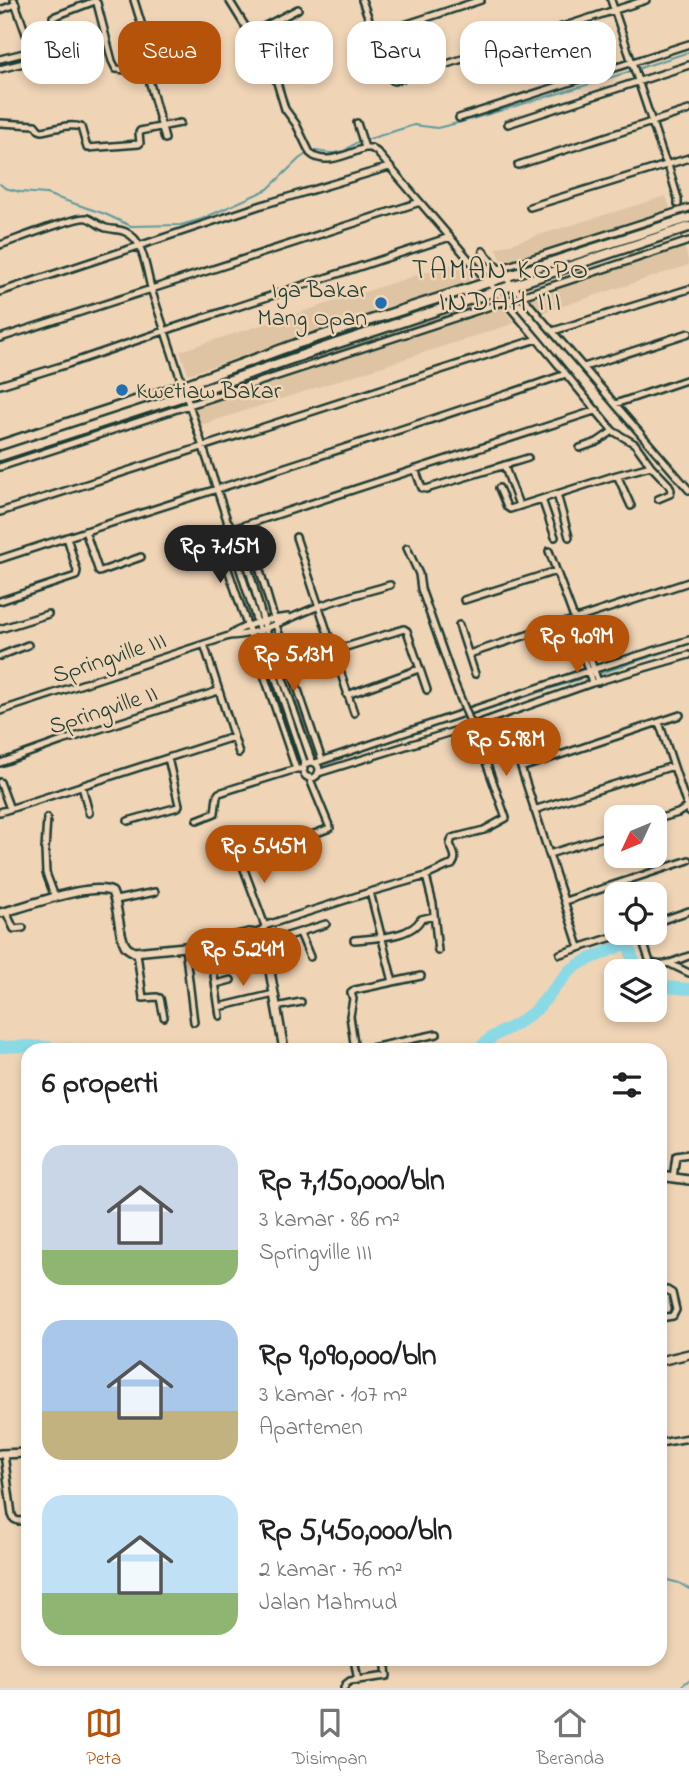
<!DOCTYPE html>
<html lang="id">
<meta charset="utf-8">
<style>
body{margin:0;font-family:"Indie Flower",sans-serif;background:#f6f6f6;color:#202124;height:100vh;display:flex;flex-direction:column;font-size:26px;white-space:nowrap}
*{box-sizing:border-box;margin:0}
p{font-size:23px;color:#757577}
.icon{flex:none;width:38px;height:38px;fill:none;stroke:currentColor;stroke-width:2;stroke-linecap:round;stroke-linejoin:round}
.map{position:relative;flex:1;overflow:hidden}
.panel{position:absolute;left:21px;top:1043px;width:646px;height:623px;display:flex;flex-direction:column;background:#fff;border-radius:21px;box-shadow:0 4px 10px #0003}
.panel>*{flex:none}
.hud{position:absolute;left:21px;top:21px;width:648px;height:63px;display:flex;gap:14px}
.needle{width:46px;rotate:226deg}
.fabs{position:absolute;left:604px;top:805px;display:grid;gap:14px}
.fabs a{display:grid;place-items:center;width:63px;height:63px;border-radius:14px;background:#fff;box-shadow:0 4px 10px #0003;font-size:35px}
.price{position:absolute;translate:-50% -60px;padding:0 16px;border-radius:24px;background:#b45309;color:#fff;font-size:23px;line-height:46px;filter:drop-shadow(0 2px 4px #0008)}
.price::after{content:'';position:absolute;left:50%;top:42px;width:21px;height:16px;margin-left:-10px;background:inherit;clip-path:polygon(0 0,100% 0,50% 100%)}
.price.active{background:#222;color:#fff}
ul{padding:0;list-style:none}
li{display:flex;align-items:center;gap:21px;height:175px;padding:0 21px}
li span{display:grid;place-items:center;flex:none;width:196px;height:140px;border-radius:21px;color:#555}
li>.icon{margin-inline-start:auto}
span .icon{width:84px;height:84px;fill:#fffc;stroke-width:1}
li b{font-size:30px}
h2{display:flex;justify-content:space-between;align-items:center;height:84px;padding:0 21px;font-size:30px}
.chip{padding:0 24px;border-radius:21px;background:#fff;box-shadow:0 4px 10px #0003;font-size:24px;line-height:63px}
.chip.active{background:#b45309;color:#fff}
.menu{display:flex;justify-content:space-around;align-items:center;height:98px;border-top:2px solid #e0e0e0;background:#fff;font-size:19px;color:#757577}
.menu a{display:grid;justify-items:center;gap:4px}
.menu .active{color:#b45309}
.map>svg:first-child{display:block}
</style>
<div class="map">
<svg width="689" height="1688" viewBox="0 0 689 1688">
<rect width="100%" height="100%" fill="#efd4b6"/>
<filter id="ink" filterUnits="userSpaceOnUse"><feTurbulence type="fractalNoise" baseFrequency=".0143" numOctaves="2"/><feDisplacementMap in="SourceGraphic" scale="14" xChannelSelector="R" yChannelSelector="G"/><feConvolveMatrix kernelMatrix="1 2 1 2 8 2 1 2 1" color-interpolation-filters="sRGB"/></filter>
<g filter="url(#ink)">
<path fill="#dfc4a3" d="M666,196l7,22 -168,54 -8,-24z
M683,239l6,26 -148,48 -16,-23z
M461,261l18,19 -291,94 -8,-23z
M494,298l21,25 -314,102 -10,-29z"/>
<g fill="none" stroke-linecap="round" stroke-linejoin="round">
<path stroke="#5f9b9f" stroke-width="2" d="M366,140l48,-15 23,3 25,-6 138,-41 89,-29
M0,184l5,4 15,4 26,2 59,20 26,12 50,-1 21,-6 66,-30 31,-30 13,-9c11,2 21,5 32,1 6,-3 10,-8 16,-10
M598,674l91,-30
M321,764l259,-85
M220,797l73,-24
M660,1578l19,5 10,6
M679,1688l10,-8"/>
<path stroke="#8adae6" stroke-width="12" d="M654,986l35,3
M0,1047l28,-1 54,4
M477,1050l15,-13 26,-14 18,-13 34,-40 13,-8 39,-17h7l3,12 8,14"/>
<g stroke="#1f3d34" stroke-width="10">
<path id="minor" d="M134,0l17,55v3l-6,7
M229,0l21,34 12,25 6,-1 2,1 15,50 11,15 14,29c14,14 39,0 55,-5h6l6,4 160,187 76,92 22,13 16,22 18,19 2,5 -1,4 -12,5
M362,0l28,78 4,3 252,-81
M611,0l53,158 4,7 10,34v5
M0,10l16,-6
M250,34l48,-25
M374,35l107,-35
M0,59l28,-7 3,-4 -17,-48
M0,69l59,-15 -6,-37 42,-16 2,2 15,58 4,8 11,1 18,-5 20,74
M459,118l230,-74
M0,123l35,2 4,5 3,1c13,-2 27,-8 39,-4l6,21 52,-4 1,-1 -1,-10 1,-2 40,-8
M357,123l8,25
M508,124l181,-59
M518,165l171,-55
M530,207l159,-49
M0,245c15,-5 76,-29 87,-27 7,2 12,8 19,10 13,3 18,0 29,11 10,12 13,41 18,56 25,75 50,150 74,225l1,12 33,103 44,130
M483,251l206,239
M499,269l190,-61
M0,292l262,-87 127,-38
M553,331l136,-42
M0,338l420,-136
M584,367l105,-34
M0,385l68,-21 105,-36 277,-91
M615,404l74,-25
M580,448l17,-6 16,-11
M504,465l15,40
M0,467l689,-226
M415,469l7,19 4,1 102,-31
M617,475l14,31
M499,488l8,19 3,2 107,-34 34,-9
M557,494l12,43
M542,499l13,38
M0,512l537,-173
M227,520c19,25 29,79 39,110 15,44 31,88 46,132
M85,531l14,41 42,-15
M296,537l58,176
M175,548l422,-138
M407,548l12,26 2,15 34,96
M549,551l32,86 3,3 14,42
M235,556l-6,4 -1,9 68,200
M243,556l10,-3 3,4 20,68 46,135
M0,559c189,-62 379,-120 566,-185
M464,600l92,-29
M0,601l76,-25 1,-5 -10,-34
M459,625l16,49
M0,629l48,-15
M229,636c16,-12 39,-17 59,-19
M581,637l-2,5 13,41
M204,644l35,109
M333,651l71,-22 3,2 20,59
M469,654l220,-72
M0,656l28,-11
M347,695l72,-26
M0,711l229,-75c31,-1 59,-18 88,-29 24,-9 49,-15 73,-22
M659,722l30,90
M518,758l61,189
M303 770a8 8 0 1 1 16 0a8 8 0 1 1-16 0Z
M0,763l62,-22 156,-50
M315,763l273,-92 101,-31
M521,768l159,-53
M318,773l156,-48 118,-42 97,-28
M0,782l10,27
M82,786l7,27
M534,810l139,-44
M0,812l233,-75
M47,818l-2,32 1,23 9,24
M197,820l18,-7 2,-17 2,-3 77,-24h8
M654,820l24,-7 11,-7
M128,821l50,-14 1,-2 -11,-47
M285,845l45,-17 -21,-51
M238,853l27,73
M549,854l67,-21
M426,876l7,28 5,47
M116,900l39,-8
M565,901l124,-41
M6,912l8,17 9,-1
M654,923l35,-12
M300,933l10,24
M640,933l10,29c11,7 27,-2 39,-6
M257,934l10,-9 103,-33 56,-16 22,-10 4,-1c6,-7 1,-13 -2,-21l2,-6 32,-8 22,-12 -25,-70
M354,940c20,-2 57,-2 67,-21l13,-3
M209,941l11,75
M265,943l61,-19
M185,947l9,75
M137,953l6,45 14,-1 3,1 4,19
M560,954l65,-21
M668,963l21,10
M393,982l28,-6
M216,984l15,-4
M219,1007l55,-13
M276,1007l25,-5
M355,1050l-5,-34 3,-17 -2,-6 4,-3 38,-8 -23,-90
M362,1050l75,-16
M673,1178l3,-22 13,-2
M660,1290h7l5,3 4,17 -3,6 -13,2
M660,1443l29,-5
M4,1454l8,61 2,4 4,2 10,-1
M354,1659l4,22
M344,1688l2,-4 4,-3 37,-5 -2,-17"/>
</g>
<g stroke="#1f3d34" stroke-width="12">
<path id="tertiary" d="M0,913c24,-5 91,-32 112,-21 7,15 6,41 13,53 2,4 6,5 9,7l51,-5 64,-14 8,1 8,9 19,107
M660,1176l29,4
M660,1361l29,-7
M0,1454l28,-1"/>
</g>
<g stroke="#1f3d34" stroke-width="13">
<path id="secondary" d="M0,445l184,-60 112,-41 393,-126
M0,456l187,-61 142,-49 360,-119"/>
</g>
<use href="#minor" stroke="#efd4b6" stroke-width="5"/>
<use href="#tertiary" stroke="#efd4b6" stroke-width="7"/>
<use href="#secondary" stroke="#efd4b6" stroke-width="8"/>
<g stroke="#1f3d34" stroke-width="10" stroke-linecap="butt">
<path id="minor-bridge" d="M455,685l26,63"/>
</g>
<use href="#minor-bridge" stroke="#efd4b6" stroke-width="5"/>
</g>
</g>
<g fill="#1f6fb2" stroke="#efd4b6" stroke-width="2.5">
<circle cx="381" cy="303" r="7"/>
<circle cx="122" cy="390" r="7"/>
</g>
<g text-anchor="middle" stroke-width="5" stroke-linejoin="round" paint-order="stroke">
<g font-size="24" fill="#1f3d34" stroke="#efd4b6" text-anchor="end">
<text x="367" y="297">Iga Bakar<tspan x="367" dy="28">Mang Opan</tspan></text>
<text x="136" y="398" text-anchor="start">Kwetiaw Bakar</text>
</g>
<g font-size="24" fill="#1f3d34" stroke="#efd4b6">
<text transform="translate(109 657) rotate(-18)" y="8">Springville III</text>
<text transform="translate(103 709) rotate(-18)" y="8">Springville II</text>
</g>
<g font-size="28" letter-spacing="2" fill="#1f3d34" stroke="#efd4b6">
<text x="501" y="278">TAMAN KOPO<tspan x="501" dy="32">INDAH III</tspan></text>
</g>
</g>
</svg>
<div class="fabs">
<a><svg class="needle" viewBox="-14 -14 28 28"><path d="M0-13l5 13h-10z" fill="#e53935"/><path d="M0 13l5-13h-10z" fill="#757577"/></svg></a>
<a><svg class="icon" aria-label="locate" viewBox="0 0 24 24"><circle cx="12" cy="12" r="6"/><path d="M12 2v4M12 18v4M2 12h4M18 12h4"/></svg></a>
<a><svg class="icon" aria-label="layers" viewBox="0 0 24 24"><path d="M12 4l9 5-9 5-9-5zM3 14l9 5 9-5"/></svg></a>
</div>
<b class="price active" style="left:220px;top:585px">Rp 7.15M</b>
<b class="price" style="left:577px;top:675px">Rp 9.09M</b>
<b class="price" style="left:294px;top:693px">Rp 5.13M</b>
<b class="price" style="left:506px;top:778px">Rp 5.98M</b>
<b class="price" style="left:264px;top:885px">Rp 5.45M</b>
<b class="price" style="left:243px;top:988px">Rp 5.24M</b>
<div class="hud">
<a class="chip">Beli</a>
<a class="chip active">Sewa</a>
<a class="chip">Filter</a>
<a class="chip">Baru</a>
<a class="chip">Apartemen</a>
</div>
<section class="panel">
<h2>6 properti<svg class="icon" aria-label="filters" viewBox="0 0 24 24"><path d="M4 7h16M4 17h16"/><circle cx="9" cy="7" r="2"/><circle cx="15" cy="17" r="2"/></svg></h2>
<ul>
<li><span style="background:linear-gradient(#c9d6e8 75%,#8fb573 0)"><svg class="icon" aria-label="home" viewBox="0 0 24 24"><path d="M3 11l9-7 9 7M6 9v11h12V9"/></svg></span><div><b>Rp 7,150,000/bln</b><p>3 kamar · 86 m²</p><p>Springville III</p></div></li>
<li><span style="background:linear-gradient(#a9c7e8 65%,#c2b280 0)"><svg class="icon" aria-label="home" viewBox="0 0 24 24"><path d="M3 11l9-7 9 7M6 9v11h12V9"/></svg></span><div><b>Rp 9,090,000/bln</b><p>3 kamar · 107 m²</p><p>Apartemen</p></div></li>
<li><span style="background:linear-gradient(#bfe0f5 70%,#8fb573 0)"><svg class="icon" aria-label="home" viewBox="0 0 24 24"><path d="M3 11l9-7 9 7M6 9v11h12V9"/></svg></span><div><b>Rp 5,450,000/bln</b><p>2 kamar · 76 m²</p><p>Jalan Mahmud</p></div></li>
</ul>
</section>
</div>
<nav class="menu">
<a class="active"><svg class="icon" aria-label="map" viewBox="0 0 24 24"><path d="M3 6l6-2 6 2 6-2v14l-6 2-6-2-6 2zM9 4v14M15 6v14"/></svg>Peta</a>
<a><svg class="icon" aria-label="saved" viewBox="0 0 24 24"><path d="M7 4h10v16l-5-4-5 4z"/></svg>Disimpan</a>
<a><svg class="icon" aria-label="home" viewBox="0 0 24 24"><path d="M3 11l9-7 9 7M6 9v11h12V9"/></svg>Beranda</a>
</nav>
